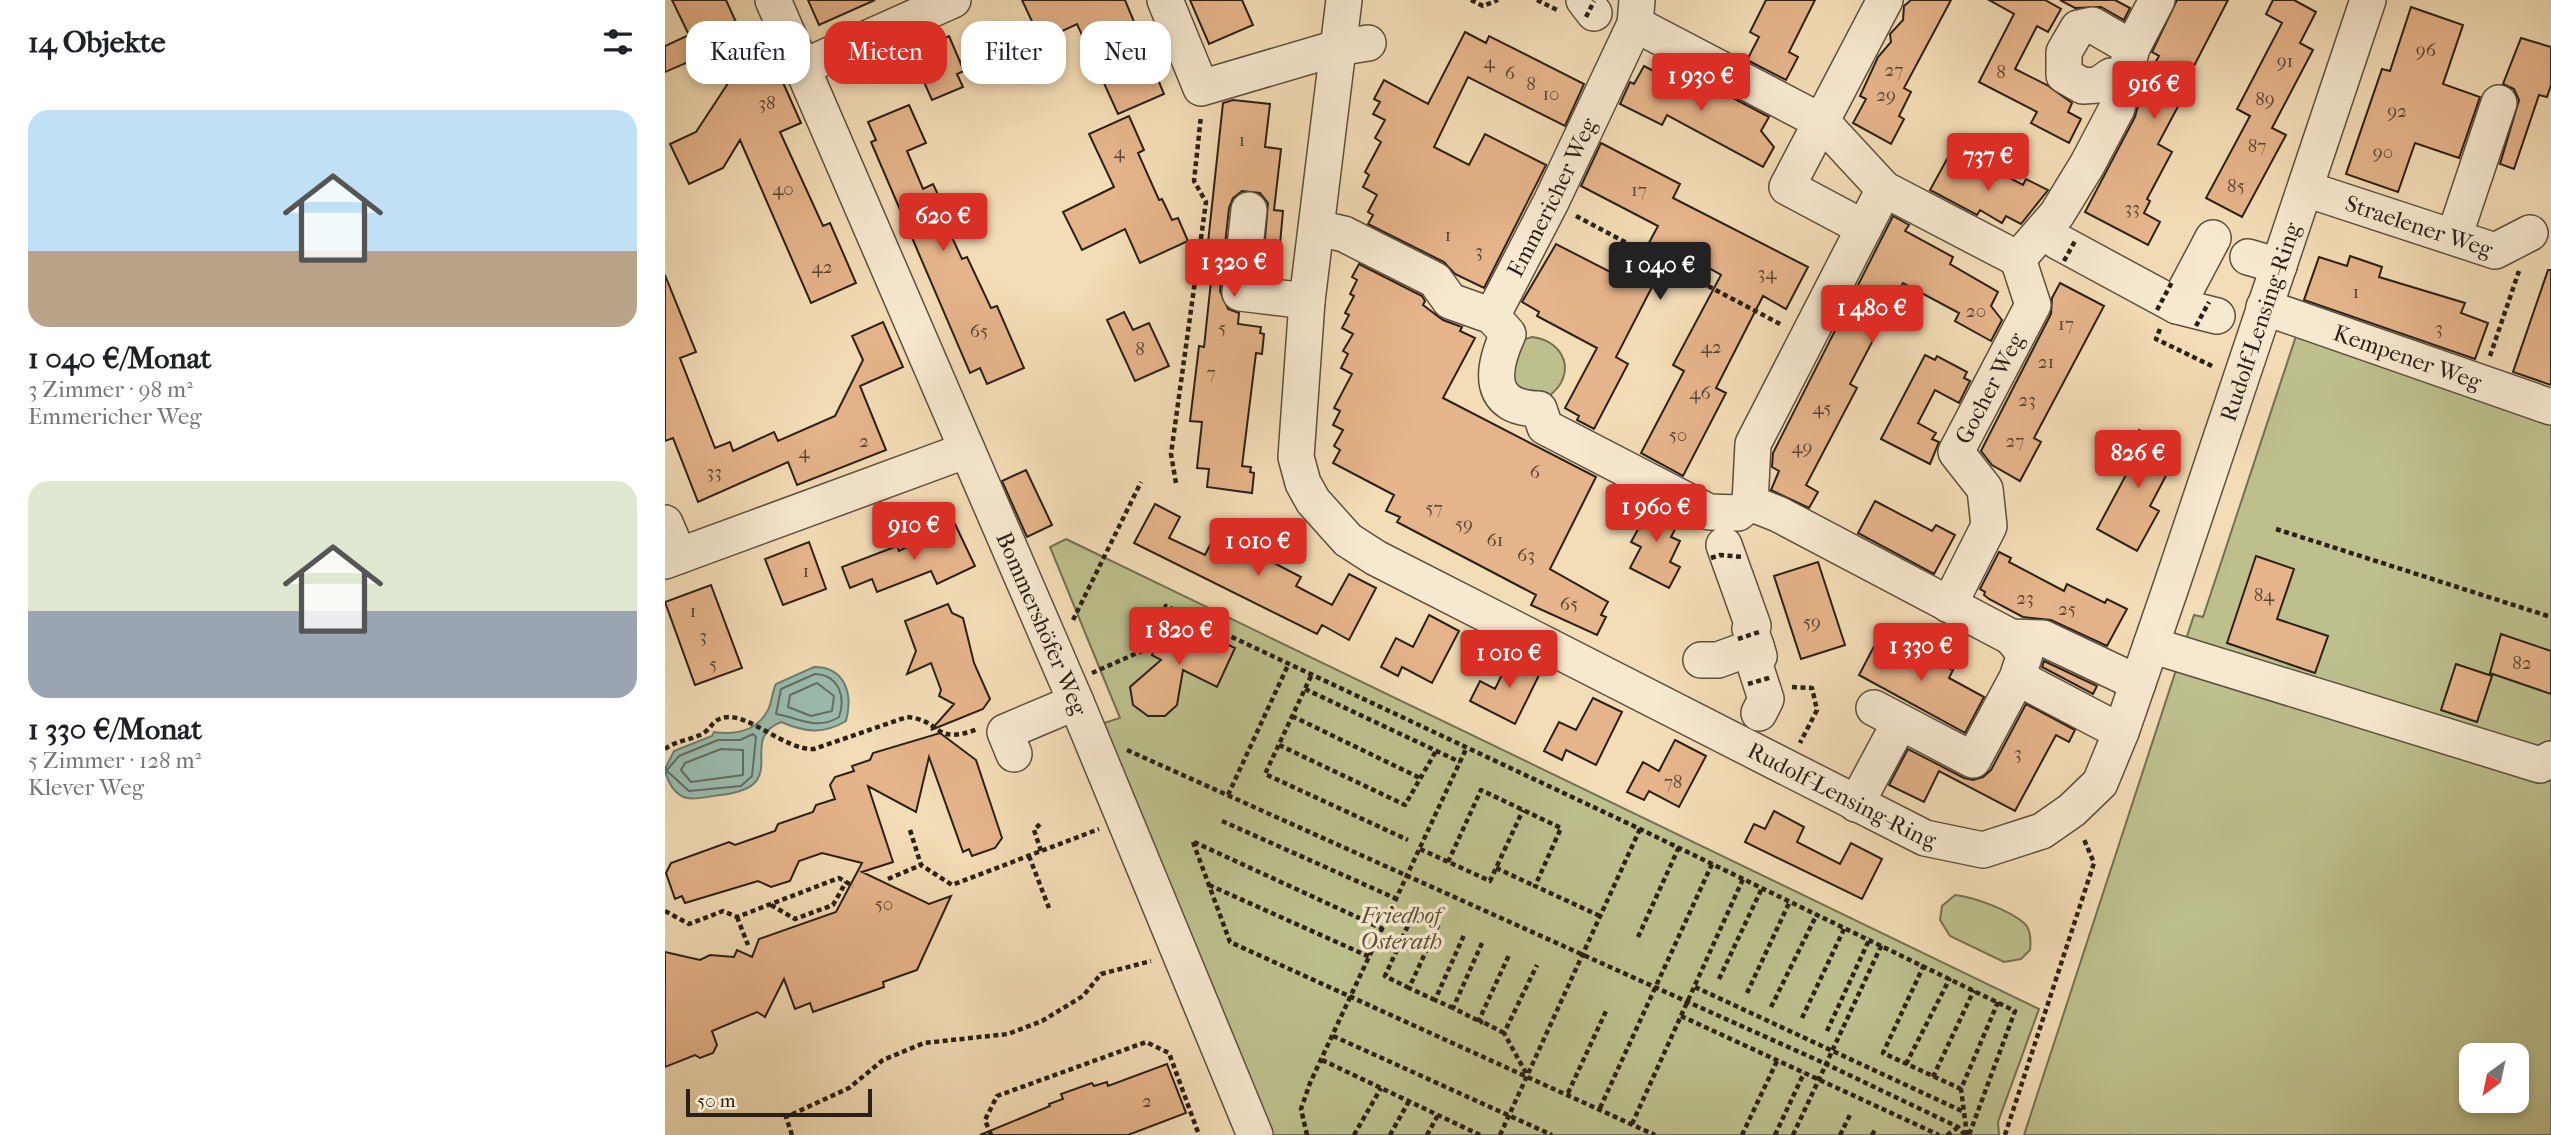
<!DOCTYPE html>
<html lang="de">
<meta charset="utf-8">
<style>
body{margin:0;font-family:"IM FELL French Canon",serif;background:#f2f2f2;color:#202124;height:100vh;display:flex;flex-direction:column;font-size:26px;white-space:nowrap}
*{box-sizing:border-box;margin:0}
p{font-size:23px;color:#757577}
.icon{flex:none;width:38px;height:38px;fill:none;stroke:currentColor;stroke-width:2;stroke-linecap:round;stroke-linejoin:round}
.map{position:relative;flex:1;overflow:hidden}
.details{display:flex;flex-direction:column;background:#fff;width:665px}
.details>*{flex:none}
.banner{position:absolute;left:21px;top:21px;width:665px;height:63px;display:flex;gap:14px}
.needle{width:46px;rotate:213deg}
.tools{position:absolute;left:1794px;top:1043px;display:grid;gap:14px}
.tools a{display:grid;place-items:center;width:70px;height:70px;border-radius:14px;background:#fff;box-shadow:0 4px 10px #0003;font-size:35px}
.scale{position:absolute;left:21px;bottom:18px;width:186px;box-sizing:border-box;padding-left:7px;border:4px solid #2b2017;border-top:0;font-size:19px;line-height:24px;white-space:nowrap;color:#2b2017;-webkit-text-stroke:5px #f7e9d0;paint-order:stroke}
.price{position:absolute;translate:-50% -60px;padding:0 16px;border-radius:7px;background:#d93025;color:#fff;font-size:23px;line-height:46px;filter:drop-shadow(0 2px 4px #0008)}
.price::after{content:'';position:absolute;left:50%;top:42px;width:21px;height:16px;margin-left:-10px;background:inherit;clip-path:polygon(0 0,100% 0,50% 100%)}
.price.active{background:#222;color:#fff}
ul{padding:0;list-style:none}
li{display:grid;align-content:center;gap:14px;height:371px;padding:0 28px}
li span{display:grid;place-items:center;height:217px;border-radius:21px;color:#555}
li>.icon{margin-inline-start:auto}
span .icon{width:126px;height:126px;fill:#fffc;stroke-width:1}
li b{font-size:30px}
h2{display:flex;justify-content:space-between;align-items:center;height:84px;padding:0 28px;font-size:30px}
.chip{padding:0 24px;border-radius:21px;background:#fff;box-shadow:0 4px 10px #0003;font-size:24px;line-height:63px}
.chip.active{background:#d93025;color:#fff}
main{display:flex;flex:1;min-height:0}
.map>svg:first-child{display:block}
</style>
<main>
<section class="details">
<h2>14 Objekte<svg class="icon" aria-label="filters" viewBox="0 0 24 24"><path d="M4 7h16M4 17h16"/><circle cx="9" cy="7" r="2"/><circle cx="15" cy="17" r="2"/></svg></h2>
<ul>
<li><span style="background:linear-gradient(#bfe0f5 65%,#b9a48a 0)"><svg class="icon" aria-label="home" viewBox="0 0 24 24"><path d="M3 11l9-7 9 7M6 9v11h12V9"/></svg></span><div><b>1 040 €/Monat</b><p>3 Zimmer · 98 m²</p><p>Emmericher Weg</p></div></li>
<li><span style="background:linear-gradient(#dfe7d0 60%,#9aa5b1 0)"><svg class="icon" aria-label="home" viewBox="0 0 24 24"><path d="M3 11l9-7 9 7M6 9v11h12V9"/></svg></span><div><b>1 330 €/Monat</b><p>5 Zimmer · 128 m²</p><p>Klever Weg</p></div></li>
</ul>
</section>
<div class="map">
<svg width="1886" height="1135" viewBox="0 0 1886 1135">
<rect width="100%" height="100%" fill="#f3ddb6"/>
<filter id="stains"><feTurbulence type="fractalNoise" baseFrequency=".00286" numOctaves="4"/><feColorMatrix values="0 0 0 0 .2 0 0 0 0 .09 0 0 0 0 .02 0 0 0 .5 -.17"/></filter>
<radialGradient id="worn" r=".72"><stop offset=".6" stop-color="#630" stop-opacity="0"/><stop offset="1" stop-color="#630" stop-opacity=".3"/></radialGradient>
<path fill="#bdc08d" stroke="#747052" stroke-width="2" fill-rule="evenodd" d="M1633,330l253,85v720h-527l170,-520 9,2zM1806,1055h46v46h-46z
M867,337c34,4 45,38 17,59l-32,-3 -11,-34 16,-19z
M401,539l973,470 -41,113 1,13h-738l-163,-410 22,-7 -70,-171z
M1290,895c19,2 54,15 69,28 7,6 7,18 6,27l-9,9 -17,3 -54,-26 -10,-16 2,-14z"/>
<path fill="#9bbcae" stroke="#6e7e72" stroke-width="2" d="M149,667c32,0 39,28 32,54 -23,14 -41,11 -65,1 -46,18 14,65 -61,73 -9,1 -24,5 -33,3 -13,-3 -20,-17 -22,-29l9,-18 38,-15 2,-4c21,3 43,-1 54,-22 4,-8 4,-18 8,-26z"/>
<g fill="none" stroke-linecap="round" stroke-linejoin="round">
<path stroke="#636e62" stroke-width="2" d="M150,674c24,1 31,23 24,43 -23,14 -39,1 -63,-3l5,-25z
M152,683l17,13 -2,15 -21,5 -23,-9 2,-12z
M56,749l22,1v25l-52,7 -10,-12 4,-7z
M0,767l2,3 12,-14 39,-16h22l13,-6 3,3 -4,39 -11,10 -52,5 -22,-20 -2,2"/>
</g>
<path fill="#e6b48a" stroke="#2b2017" stroke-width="2" d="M7,0h54l10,22 -43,20 7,15 -35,15v-26l24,-11z
M143,0h67l-56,25z
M357,0h103l39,94 -46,20 -41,-90 -36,17z
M525,0h52l11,25 -44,19z
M1101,0h49l-26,52 9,5 -12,23 -39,-20 12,-23 -9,-5z
M1246,0h40l-47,88 7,4 -12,24 5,3 -13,25 -38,-21 13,-24 -6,-3 18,-39 13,-15 -1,-8 13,-14 1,-14z
M1324,0h56l16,9 -13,23 -11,-6 -22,43 32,16 25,18 -4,9 13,7 -12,24 -38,-20 6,-11 -58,-30 35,-68z
M1395,0h55l15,8 -6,12 -23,-13 -26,1z
M1512,0h51l-50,97 4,2 -24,45 14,8 -25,47 3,2 -6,12 16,9 -12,23 -63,-33 50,-95 9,-34 15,-27 -7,-4z
M1608,0h21l22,12 -16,31 13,7 -41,78 14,7 -44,82 -36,-19 44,-82 -13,-7 45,-86 -16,-9z
M1746,7l52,18 -20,59 37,13 -21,61 -44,-15 -17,49 -52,-18 36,-105 8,2z
M800,32l21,11 3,-7 95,48 -19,42 -97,-49 -34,70 35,18 16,-31 61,31 -62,123 -29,-14 -11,-12 -76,-38 5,-9 -5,-3 9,-17 -14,-8 6,-12 -4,-3 16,-30 -6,-4 10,-18 -12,-6 7,-12 -6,-3 10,-19 44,24z
M284,36l15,35 -7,3 6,13 -31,13 -21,-47z
M1856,38l30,9v38l-4,12 -8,-2 -25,74 -14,-5 19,-64 -5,-11 -11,-5z
M99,40l37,83 -21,9 43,94 7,-3 26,60 -45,20 -71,-163 -17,28 -34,16 -19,-40 26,-12 42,-64 9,-3 -3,-7 7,-12z
M979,66l49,26 6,-12 70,37 -8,14 13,16 -11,20 -96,-52 -5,10 -42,-21 10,-22 4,2z
M568,100l37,4 -5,43 16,2 -7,61 9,1 -6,66 -15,-2 6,-72 -8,-10 -18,-2 -9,7 -4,10 -9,83 8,18 11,4 -1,11 23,3 -1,6 4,1 -2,20 -6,-1 -14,113 9,1 -1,5 4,1 -2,20 -45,-6 2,-18 -12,-1 5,-46 -12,-1 9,-75 5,1 7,-66 -7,-1 19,-177z
M244,105l17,38 -19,8 16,38 10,-5 10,21 -5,2 24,52 5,-2 24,51 6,-2 27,62 -37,16 -7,-16 -10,5 -99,-231 5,-2 -8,-18z
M464,116l15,34 -6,3 21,47 3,-1 10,21 6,-2 10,23 -48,22 -15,-34 -43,21 -19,-38 51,-25 -25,-53z
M936,143l79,41 -7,14 135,69 -22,42 -23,-13 -47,92 10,5 -43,83 -42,-23 43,-82 -11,-6 48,-90 -47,-27 -3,2 -55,107 12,7 -34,65 -17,-9 2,-4 -14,-8 32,-60 -60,-32 2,-4 -17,-10 34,-58 62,32 8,-15 10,6 22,-41 -77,-40z
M1282,159l24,13 3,-5 22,12 4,-6 23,12 3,-6 22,11 -27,34 -15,-8 -4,7 -22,-13 -3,5 -47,-25z
M1228,216l16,9 -4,6 48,26 -3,7 48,28 -7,14 11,14 -11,21 -36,-20 4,-8 -56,-30 -53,101 7,4 -51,97 12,7 -9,16 -38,-18 8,-19 -7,-4 1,-14z
M1685,256l32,11 -3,10 86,26 -4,10 27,10 -13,36 -171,-59 15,-43 28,9z
M694,264l63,32 3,5 -2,4 20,15 19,7 -2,4 15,7 -32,60 153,79 -46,92 58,33 -7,13 5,2 -9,18 -66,-30 5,-10 -139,-73 3,-5 -14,-6 8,-16 -61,-32 7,-13 -6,-4 9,-16 -10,-5 7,-14 -6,-3 18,-34 -11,-6 7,-14 -5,-3 10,-17 -11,-6 7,-13 -4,-2 9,-17 -4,-2 7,-14 -5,-3z
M1883,270h3v115l-38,-13z
M0,275l31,77 -16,6 35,90 15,-6 3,9 41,-19 4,9 57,-25 28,-56 -11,-24 31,-14 20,45 -43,19 26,64 -89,35 -9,-23 -90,40 -25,-64 -8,3z
M1395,283l44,23 -70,132 7,4 -21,39 -28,-16 -11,-14 70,-137 1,-16z
M459,312l9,18 16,-7 20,43 -34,15 -28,-61z
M1260,355l10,5 2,-4 30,16 -3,6 6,3 -11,22 -24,-13 -17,33 18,10 -4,6 7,3 -9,22 -49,-25z
M1474,430l40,21 -29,55 9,5 -22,40 -40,-22 29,-54 -9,-5z
M361,470l26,55 -25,12 -25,-56z
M976,499l39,21 -9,17 9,4 -10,21 10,5 -11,21 -39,-20 11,-21 -10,-5 11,-20 -10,-6z
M1210,501l57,30 4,-6 19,10 -21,39 -76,-41z
M490,504l25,13 -11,21 36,17 11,-22 85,44 -5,9 36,19 17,-31 27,14 -27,52 -27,-15 -5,9 -183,-91z
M290,524l20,42 -38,18 -6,-13 -54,21 -5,-13 -22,9 -8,-21 55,-21 2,5z
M144,542l17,47 -43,16 -18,-46z
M1334,552l12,6 -2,4 55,29 3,-7 38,19 2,-4 20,10 -20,37 -56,-26 -28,-3 -34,-18 -5,-4 1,-3 -5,-3z
M1591,556l38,13 -17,50 51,17 -13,37 -88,-30z
M1153,562l27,83 -44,14 -27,-83z
M46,585l31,83 -47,17 -30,-83z
M283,604l4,9 11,5 11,45 16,36 -7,10 -52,21 23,-26 -15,-8 2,-6 -10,-27 -24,11 9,-23 -11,-30z
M764,615l30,16 -27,52 -30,-16 -4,9 -17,-9 15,-29 17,9z
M505,617l65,31 -18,39 -34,-17 -6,35 -12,11h-17l-15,-11 -3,-18 31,-27 -9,-5z
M1216,633l72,37 -4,8 35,19 -19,36 -106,-58z
M1836,634l50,17v43l-61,-21z
M847,654l30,15 -27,55 -45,-23 10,-20 15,8z
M1379,661l53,25 -4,8 -51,-27z
M1791,664l36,12 -15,46 -36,-12z
M928,698l29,14 -26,53 -30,-15 -4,10 -18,-9 15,-29 17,8z
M1361,704l49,26 -6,12 -13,-7 -41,76 -76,-40 -15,31 -35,-17 19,-36 56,29 9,2 10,-3 8,-7z
M275,733l36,27 26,78 -7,10 -23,8 -3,-7 -6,3 -34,-95 -13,55 -48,-26 25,76 -31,10 67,32 22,-8 -34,74 -34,12 1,5 -71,25 -3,-9 -15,6 -11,-30 -19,38 -8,-5 -45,19 5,14 -4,8 -13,5 -5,-3 -30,12v-115l35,8 10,-5 24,2 3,-7 15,7 7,-18 77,-27 26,-49 -40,-10 -23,8 -9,20 -19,6 -13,-6 -73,22 -3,-7 -7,3 -9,-26 5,-10 58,-21 6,3 40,-14 3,-7 35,-12 3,-7 19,-6 -5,-14 5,-8 19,-6 -2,-5 18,-6 3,-7z
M1010,740l31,16 -27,51 -30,-16 -5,9 -17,-8 16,-30 16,9z
M1109,811l30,16 -7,15 43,22 11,-21 31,16 -20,40 -117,-57 9,-18 11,5z
M502,1064l19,49 -58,22h-148l70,-29 -1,-2 14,-5 -2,-5 31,-11 2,3 13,-4 1,4z"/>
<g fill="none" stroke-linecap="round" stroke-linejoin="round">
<g stroke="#5d4f3f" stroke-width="38">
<g id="minor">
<path id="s1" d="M108,0l303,702 179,433"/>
<path d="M500,0l36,88 136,-40 31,-5"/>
<path id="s2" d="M679,0l-37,301 -11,156 7,26 10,18 35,39 28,18 549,280 58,12 59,-19 30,-21 28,-27 21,-51 50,-145 197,-587"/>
<path d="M919,0l10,13"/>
<path d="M970,24l187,98 62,67 134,70"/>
<path d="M138,67l150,-67"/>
<path d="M1458,79l-12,-3 -13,9 -15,1 -19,-11v-23l14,-24 14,-3 40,23"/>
<path id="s3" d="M1641,189l189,62 35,-18"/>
<path d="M584,210l-9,83 67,8"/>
<path d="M652,228l27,6 91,46 15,21 42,15 16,18c-17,37 -21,74 31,75l6,18 164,85 29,1 12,-10 28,11 233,123 32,1 95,45"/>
<path d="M1199,228l-77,-41 98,-187"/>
<path d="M1789,237l45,-134"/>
<path d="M1392,241l120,65 40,10"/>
<path d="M1583,257l31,9"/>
<path d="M1353,259l39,-45 30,-49 30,-57 15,-60 25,-48"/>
<path d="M1512,306l36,-68"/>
<path id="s4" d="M1599,307l287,100"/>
<path id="s5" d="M827,316l59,-114 84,-178 2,-24"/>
<path d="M1085,503l3,-59 131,-255"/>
<path d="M0,523l14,33"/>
<path d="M0,561l302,-111"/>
<path id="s6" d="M1284,605l40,-79 -4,-37 -29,-37 77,-147 -15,-46"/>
<path d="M1486,645l389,120 11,-6"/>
<path d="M1091,646l3,10 -5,6 12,37 -7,14"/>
<path d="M1036,660h17l38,-14 -6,-17 3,-3 -29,-81"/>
<path d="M1363,683l93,49"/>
<path d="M1209,708l99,52 44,-82 8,-24 -14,-17"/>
<path d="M349,754l-9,-22 71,-30"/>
<path d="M1191,804l44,-82"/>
</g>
</g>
<path stroke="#2b2017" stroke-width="4.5" stroke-dasharray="5 3.5" stroke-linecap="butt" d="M806,0l12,6 15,-6
M872,0l20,10
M911,216l66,35 -3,6 27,14
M978,251l16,1
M1043,286l74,39
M1495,329l-4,10 58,28
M1825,356l29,-85
M511,483l-5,-29 35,-252 -12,-21 7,-65
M1611,529l275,88
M408,620l68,-138
M427,673l52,-23 22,-44 474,223 375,182 -46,124
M646,676l-46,98 143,66
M1127,687l20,1 5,22 -17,33
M640,689l155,73
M627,716l128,62
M614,745l126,60 31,-54
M0,749c11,-9 29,-9 40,-17 7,-5 7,-11 17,-14 24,-8 63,33 92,31l93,-32c36,3 25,29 71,12
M462,750l699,314 132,63 7,8
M563,795l60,-130
M557,821l175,78
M245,830l11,35 31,20 147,-56
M528,842l37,100 425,193
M529,842l189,87
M755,849l70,32 33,-71
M376,851l-7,-21 8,-8
M364,856l20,52
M783,862l33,-72 80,38 -26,58 65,30
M831,868l39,18
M223,879l33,-14
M544,885l161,72
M106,905l24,14 38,-14 13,-23
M0,911l24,13 34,-13 14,6 102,-39 14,8
M72,917l11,28
M973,937l41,-90
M817,943l-29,65 30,15
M1259,965l-41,88 78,36
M1054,979l43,-91
M1030,987l269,125
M744,988l-24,-12 30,-66
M1082,993l43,-92
M770,1000l-26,-12 30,-65
M1106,1007l46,-93
M788,1008l-18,-8 29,-65
M1016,1016l258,119
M1137,1018l43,-91
M1162,1031l43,-93
M839,1033l-25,-13 30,-65
M668,1036l219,99
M657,1060l158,75
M1241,1064l44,-86
M861,1073l-22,-40 33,-68
M1268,1077l41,-87
M903,1093l39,-84
M935,1108l112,-244
M967,1124l111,-245
M127,1135l-6,-18 63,-29 34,-28 41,-17 84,-9 34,-13 41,-25 18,-22 50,-13
M326,1135l-6,-15 12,-24 149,-54 23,11 30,82
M642,1135l-6,-26 9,-26 156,-334
M689,1135l27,-47
M725,1135l19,-34
M762,1135l11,-20
M835,1135l140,-306
M1077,1135l35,-74
M1110,1135l29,-62
M1128,1135l89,-191
M1175,1135l10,-20
M1207,1135l4,-7
M1282,1135l10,-7
M1302,1135l-6,-46 37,-87
M1340,1135l89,-272 -11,-26"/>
<use href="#minor" stroke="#f7e9d0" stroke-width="35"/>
<path stroke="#2b2017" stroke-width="4.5" stroke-dasharray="5 3.5" stroke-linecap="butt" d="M921,17l8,-16
M1399,261l11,-20
M1492,310l15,-28
M1531,326l13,-24
M1046,558l9,-3 23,2
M1073,639l24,-8
M1083,684l24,-7"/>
</g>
<g text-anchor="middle" stroke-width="7" stroke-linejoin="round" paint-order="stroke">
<g font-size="19" fill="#5a4534">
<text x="1761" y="56">96</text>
<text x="1620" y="67">91</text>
<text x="824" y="68">4</text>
<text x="1229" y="76">27</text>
<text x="1336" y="78">8</text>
<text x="845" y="79">6</text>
<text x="866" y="90">8</text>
<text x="886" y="100">10</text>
<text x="1221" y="101">29</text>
<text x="1600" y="105">89</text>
<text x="102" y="109">38</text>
<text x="1732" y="117">92</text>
<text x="577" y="146">1</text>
<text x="1592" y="152">87</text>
<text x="454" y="158">4</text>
<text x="1718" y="158">90</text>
<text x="1571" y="192">85</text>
<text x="118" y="195">40</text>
<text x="974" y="196">17</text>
<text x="1467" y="214">33</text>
<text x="783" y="241">1</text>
<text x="814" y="257">3</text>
<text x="157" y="273">42</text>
<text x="1102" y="279">34</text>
<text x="1691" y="298">1</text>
<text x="1311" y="317">20</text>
<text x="1401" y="330">17</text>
<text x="557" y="334">5</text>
<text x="1774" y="334">3</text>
<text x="314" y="337">65</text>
<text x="1046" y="353">42</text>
<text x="475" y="355">8</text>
<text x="1381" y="368">21</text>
<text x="546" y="379">7</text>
<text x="1035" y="399">46</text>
<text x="1362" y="406">23</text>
<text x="1157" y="414">45</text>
<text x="1013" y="441">50</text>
<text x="199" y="447">2</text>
<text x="1350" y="447">27</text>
<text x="1137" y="453">49</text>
<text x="139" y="458">4</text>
<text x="49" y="478">33</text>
<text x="870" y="478">6</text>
<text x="769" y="514">57</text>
<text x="799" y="530">59</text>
<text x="830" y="546">61</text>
<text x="861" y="561">63</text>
<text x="141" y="577">1</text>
<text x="1599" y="601">84</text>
<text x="1360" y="604">23</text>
<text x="904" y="610">65</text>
<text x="1402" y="615">25</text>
<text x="28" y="617">1</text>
<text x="1147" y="628">59</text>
<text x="38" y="642">3</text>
<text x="1857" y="669">82</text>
<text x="48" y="670">5</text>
<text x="1353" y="759">3</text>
<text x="1008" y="788">78</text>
<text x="219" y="910">50</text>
<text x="482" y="1107">2</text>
</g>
<g font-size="23" fill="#2b2017" stroke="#f7e9d0">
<text dy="8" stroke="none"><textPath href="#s5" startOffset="133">Emmericher Weg</textPath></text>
<text dy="8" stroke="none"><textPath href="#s3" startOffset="119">Straelener Weg</textPath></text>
<text dy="8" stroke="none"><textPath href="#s2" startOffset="1894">Rudolf-Lensing-Ring</textPath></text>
<text dy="8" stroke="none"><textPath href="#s4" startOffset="152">Kempener Weg</textPath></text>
<text dy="8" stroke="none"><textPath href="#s6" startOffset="245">Gocher Weg</textPath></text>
<text dy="8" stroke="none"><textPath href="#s1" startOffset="679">Bommershöfer Weg</textPath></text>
<text dy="8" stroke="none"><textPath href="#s2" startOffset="1116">Rudolf-Lensing-Ring</textPath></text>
</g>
<g font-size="23" font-style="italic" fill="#57503a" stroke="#f7e9d0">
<text x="736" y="923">Friedhof<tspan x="736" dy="26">Osterath</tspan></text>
</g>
</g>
<rect width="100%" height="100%" filter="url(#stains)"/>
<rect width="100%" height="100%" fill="url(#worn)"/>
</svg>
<div class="tools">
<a><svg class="needle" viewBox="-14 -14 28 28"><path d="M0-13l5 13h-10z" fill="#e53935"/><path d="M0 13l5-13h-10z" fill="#757577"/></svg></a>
</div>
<div class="scale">50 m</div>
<b class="price" style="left:1036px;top:113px">1 930 €</b>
<b class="price" style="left:1489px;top:121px">916 €</b>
<b class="price" style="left:1323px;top:193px">737 €</b>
<b class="price" style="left:278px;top:253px">620 €</b>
<b class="price" style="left:569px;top:299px">1 320 €</b>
<b class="price active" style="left:995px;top:302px">1 040 €</b>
<b class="price" style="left:1207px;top:345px">1 480 €</b>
<b class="price" style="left:1473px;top:490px">826 €</b>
<b class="price" style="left:991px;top:544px">1 960 €</b>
<b class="price" style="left:249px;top:562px">910 €</b>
<b class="price" style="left:593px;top:578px">1 010 €</b>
<b class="price" style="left:514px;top:667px">1 820 €</b>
<b class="price" style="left:1256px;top:683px">1 330 €</b>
<b class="price" style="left:844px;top:690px">1 010 €</b>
<div class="banner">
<a class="chip">Kaufen</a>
<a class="chip active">Mieten</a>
<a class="chip">Filter</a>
<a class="chip">Neu</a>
</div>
</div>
</main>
